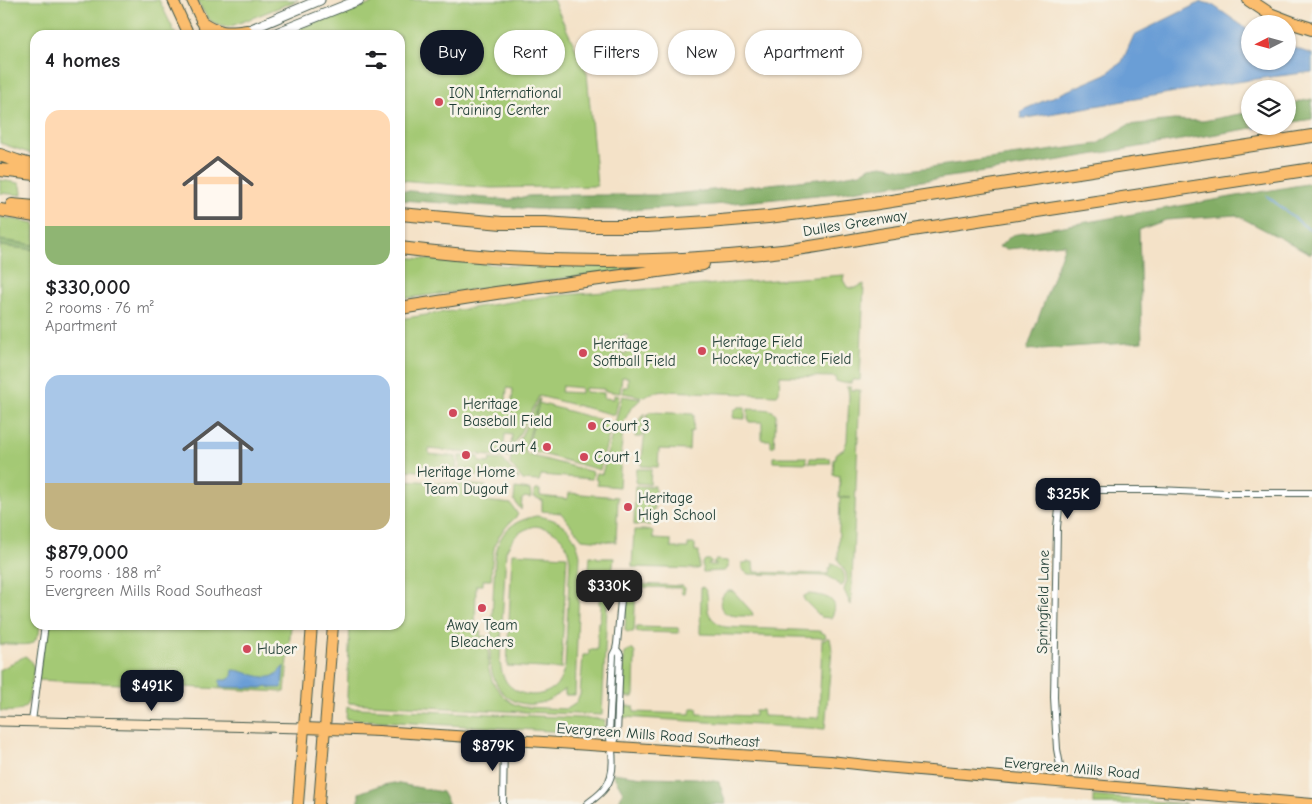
<!DOCTYPE html>
<meta charset="utf-8">
<style>
body{margin:0;font-family:"Comic Neue",sans-serif;background:#f2f2f2;color:#202124;height:100vh;display:flex;flex-direction:column;font-size:19px;white-space:nowrap}
*{box-sizing:border-box;margin:0}
p{font-size:16px;color:#757577}
.icon{flex:none;width:28px;height:28px;fill:none;stroke:currentColor;stroke-width:2;stroke-linecap:round;stroke-linejoin:round}
.map{position:relative;flex:1;overflow:hidden}
.details{position:absolute;left:30px;top:30px;width:375px;height:600px;display:flex;flex-direction:column;background:#fff;border-radius:15px;box-shadow:0 1px 4px #0004}
.details>*{flex:none}
.hud{position:absolute;left:420px;top:30px;width:475px;height:45px;display:flex;gap:10px}
.needle{width:32px;rotate:264deg}
.tools{position:absolute;left:1241px;top:15px;display:grid;gap:10px}
.tools a{display:grid;place-items:center;width:55px;height:55px;border-radius:50%;background:#fff;box-shadow:0 1px 4px #0004;font-size:25px}
.price{position:absolute;translate:-50% -42px;padding:0 11px;border-radius:10px;background:#111827;color:#fff;font-size:16px;line-height:32px;filter:drop-shadow(0 1px 2px #0008)}
.price::after{content:'';position:absolute;left:50%;top:30px;width:15px;height:11px;margin-left:-8px;background:inherit;clip-path:polygon(0 0,100% 0,50% 100%)}
.price.current{background:#222;color:#fff}
ul{padding:0;list-style:none}
li{display:grid;align-content:center;gap:10px;height:265px;padding:0 15px}
li span{display:grid;place-items:center;height:155px;border-radius:15px;color:#555}
li>.icon{margin-inline-start:auto}
span .icon{width:90px;height:90px;fill:#fffc;stroke-width:1}
li b{font-size:21px}
h2{display:flex;justify-content:space-between;align-items:center;height:60px;padding:0 15px;font-size:21px}
.tag{padding:0 18px;border-radius:22px;background:#fff;box-shadow:0 1px 4px #0004;font-size:18px;line-height:45px}
.tag.current{background:#111827;color:#fff}
.map>svg:first-child{display:block}
</style>
<div class="map">
<svg width="1312" height="804" viewBox="0 0 1312 804">
<rect width="100%" height="100%" fill="#f7f3e8"/>
<filter id="ink" filterUnits="userSpaceOnUse"><feTurbulence type="fractalNoise" baseFrequency=".02" numOctaves="2"/><feDisplacementMap in="SourceGraphic" scale="10" xChannelSelector="R" yChannelSelector="G"/><feConvolveMatrix kernelMatrix="1 2 1 2 8 2 1 2 1" color-interpolation-filters="sRGB"/></filter>
<filter id="wash" filterUnits="userSpaceOnUse"><feTurbulence type="fractalNoise" baseFrequency=".0096" numOctaves="4" result="noise"/><feDisplacementMap in="SourceGraphic" scale="20" xChannelSelector="R" yChannelSelector="G"/><feGaussianBlur stdDeviation="1.12" result="paint"/><feColorMatrix in="noise" values="0 0 0 0 0 0 0 0 0 0 0 0 0 0 0 0 0 1.4 0 .05"/><feComposite in="paint" operator="in"/></filter>
<g filter="url(#wash)">
<rect width="100%" height="100%" fill="#f4e2c8"/>
<path fill="#a4c974" stroke="#628354" fill-rule="evenodd" d="M0,0h159l17,35h-141v120l-35,-12z
M197,0h101l-69,27c-19,0 -24,-13 -32,-27z
M381,0h172l34,73 10,113 -106,2 -91,-8v-145h-117l28,-12 30,-8z
M0,180l19,3 2,3 1,7 -1,2 -21,-2z
M0,217l35,6v402h5l-1,9 -6,9c-11,4 -22,-1 -33,2z
M400,257l113,9 138,1 -251,32z
M844,275l-1,5 4,7c9,3 9,0 17,-3l-4,96h-8l-1,3h-8l-7,-2 -1,-4 -55,-1 -1,16 -2,3 -112,-4 -13,2 -8,4 -21,-4v-6h5v-10h-6l-2,16 -16,-2v-2l-19,-1v4l19,1v5l10,1v-4l5,1 -4,19 -76,-19 -32,62 -1,-3 1,-10h4l1,-10 -7,-1 -2,23 -23,-2v-1l-51,-5v5l27,3 1,17 -52,-4 -5,-5v-146l149,-23zM623,335l5,1 -1,17 -5,1zM562,386l19,2v5l-20,-1zM507,388l6,1 -2,22 -6,-1z
M846,387h5v3h9l-9,215 -7,-15 3,-10 -1,-7 -8,-13 2,-62h11l-12,-1 1,-21 -6,-1 -1,-1 1,-15 2,-1v-4l8,-5 3,-8 2,-45 -1,-7z
M622,396l19,3 -10,9 -8,15 -4,64 -22,-2v-5l-2,-1 2,-6 5,1z
M539,399h1l-15,51 1,1 -1,3 68,18 -1,7 -51,-4 -2,6 -16,-1 -13,-16 1,-7z
M539,403l73,20 -12,47 -73,-20z
M739,407h6v12l-12,-1 1,-8z
M748,409c9,1 23,-2 28,5l-2,32 -1,1h-2v-7h-9v-18h-13v-3h-1z
M650,412l43,2 1,1 -1,16 -3,1 -1,18 -30,-1 -1,18 -17,-1 6,-51z
M644,413l-2,24h-7l1,-12z
M459,456l20,1v5l10,1 1,-4 13,1 16,19 -57,-5 -2,-4z
M773,457h33l1,6 -34,-1z
M810,458h20l1,5h-22z
M637,469h14l-1,15 -14,-1 -1,-1 1,-12z
M404,480l82,6 -1,15 26,3 7,11c-26,24 -25,31 -27,65h-8v5h-7l-1,41h-2v4l8,1 -1,5 9,1 -1,30 5,16 11,14 8,6 10,4 45,2 8,-5 5,-9 3,-40h6v-5h8l1,-28h2l1,-17 -2,-1 1,-28h-7v-5l-4,-1 1,-14 7,1v1h17l-7,50 -5,107 -78,-3 -175,-9 -2,-6 3,-72h50v-142z
M635,486h20l-1,24 -2,1 -1,14h-17v-1z
M515,488l15,2 1,6 -1,2 -5,-1 -3,2 -1,11 -7,-10z
M536,490h4v6l27,3 1,-1 1,-5 49,4 -2,45 -34,-3 -21,-26 -19,-2v-11l-8,-3v-6z
M536,516c26,3 38,14 44,39l-5,140h-10v-6c-32,29 -72,15 -75,-29l5,-102c4,-26 15,-36 41,-42zM535,526c21,3 32,12 35,34l-5,107c-2,5 -3,10 -6,15 -13,18 -42,17 -54,-2 -3,-6 -4,-12 -5,-18l6,-111c8,-15 12,-20 29,-25z
M634,530h17l2,2v7l18,1v8h17v-4h7v7h4v17l-1,1 -65,-2 -1,-1z
M512,553l55,3 -6,113 -54,-3z
M705,560h5l1,1v2h-3l1,2h7v-1l-3,-1 2,-3 12,1 1,2v5l-4,3 -21,1 -1,-9z
M746,562h7l1,10 74,2 1,-6h2l1,-5c10,4 15,12 11,22l-2,1 -13,-10 -80,-2 -6,-5v-6h3z
M637,584l46,2 2,2 -1,6h-2l-1,-6 -45,-1 -2,44 -1,1h-6l-2,-2 2,-37 5,-7z
M703,587c12,12 -7,27 22,40l94,4 6,3 1,3 -2,1 -123,-4 -1,-1 1,-45z
M727,591h4l3,1 18,20 1,3c-7,1 -18,2 -25,-1 -11,-4 -9,-17 -1,-23z
M808,594c14,1 35,4 23,24l-10,-1 -17,-17v-4z
M45,625h246l-6,67 -247,-12z
M636,627l42,1 1,5 -42,-1z
M827,638h3l2,11 -7,80 -203,-12 -1,-1 1,-6 1,-3 4,-1h6l1,6 56,2 1,-6h6l1,6 57,2v-6h7l1,6 56,2 3,-78h3z
M629,650h4l2,3 -1,42 -1,2h-7l-3,-5 1,-36 2,-4z
M25,656c5,3 8,8 9,14l-6,32c-6,12 -17,9 -28,9v-41z
M348,706l4,3 7,-1 242,11 4,1 -1,7 -2,7 -256,-15 1,-12z
M1093,796l94,8h-94z"/>
<path fill="#83ad66" stroke="#51754d" d="M1312,99v20l-24,4v-19z
M1250,112v14h15l-253,42 -174,25 -125,12 -86,5 -92,-1 -135,-9v-10l108,10 20,-4 33,-1h103l173,-18 23,-4 10,-6 12,-2 28,5 187,-26 31,-19 46,-5 29,1z
M1312,183v70l-1,1 -75,-39 -70,5 -27,10 3,112 -115,8 38,-106 -58,5 -8,-2 13,-12z
M0,240l35,5v5l-35,-4z
M612,773l31,4 53,1 23,4 7,22h-108l5,-12z
M394,783l48,9 7,12h-90v-11l19,-7z"/>
<path fill="#6b9ed6" stroke="#456e85" d="M1201,2l10,2 39,27v30h38v-15l24,8v18l-42,5 -66,10 -178,31h-5l-1,-6 5,-3 81,-35 16,-12 12,-27z
M284,666l-2,22h-11l-4,-2 -5,2 -42,-1v-7h7l5,-3 1,-7c11,0 32,12 42,5 3,-2 6,-6 9,-9z"/>
<g fill="none" stroke-linecap="round" stroke-linejoin="round">
<path stroke="#6b9ed6" stroke-width="2" d="M1255,126v2
M1267,196l45,36"/>
</g>
</g>
<g filter="url(#ink)">
<g fill="none" stroke-linecap="round" stroke-linejoin="round">
<g stroke="#3f564a" stroke-width="8">
<path id="minor" d="M32,721l13,-96
M612,747l5,-12 3,-81 -4,-5
M1063,782l-6,-33 -3,-52 3,-170 3,-28 4,-6 6,-3h88l67,3h87
M503,804l1,-64
M587,804c6,-5 13,-9 18,-16 11,-14 8,-37 4,-54l4,-79 3,-6 1,-5 6,-66"/>
</g>
<g stroke="#3f564a" stroke-width="11">
<path id="tertiary" d="M242,33l78,-33
M271,35l88,-35"/>
</g>
<g stroke="#3f564a" stroke-width="11">
<path id="secondary" d="M0,721l304,7"/>
</g>
<g stroke="#3f564a" stroke-width="12">
<path id="primary" d="M173,0l16,35
M192,0l16,35
M201,21c18,12 26,12 46,9
M304,728l75,3 451,30 54,6 428,37
M298,804l14,-179
M319,804l14,-179"/>
</g>
<g stroke="#3f564a" stroke-width="14">
<path id="motorway" d="M1249,0l21,14 26,10 16,5
M0,155l17,6 18,5
M0,170l35,4
M12,205l23,2
M0,210l35,6
M400,214l102,9h43l44,3h58l61,-4 60,-5 104,-13 440,-68
M400,248c126,16 256,17 382,3 33,-4 65,-10 98,-16l432,-66
M400,308l96,-15 177,-24 30,-5"/>
</g>
<use href="#minor" stroke="#fff" stroke-width="6"/>
<use href="#tertiary" stroke="#fff" stroke-width="9"/>
<use href="#secondary" stroke="#fde5c5" stroke-width="9"/>
<use href="#primary" stroke="#fbbd6e" stroke-width="10"/>
<use href="#motorway" stroke="#fbbd6e" stroke-width="12"/>
</g>
</g>
<g fill="#d1495b" stroke="#f7f3e8" stroke-width="2">
<circle cx="439" cy="102" r="5"/>
<circle cx="702" cy="351" r="5"/>
<circle cx="583" cy="353" r="5"/>
<circle cx="453" cy="413" r="5"/>
<circle cx="592" cy="426" r="5"/>
<circle cx="547" cy="447" r="5"/>
<circle cx="466" cy="455" r="5"/>
<circle cx="584" cy="457" r="5"/>
<circle cx="628" cy="507" r="5"/>
<circle cx="482" cy="608" r="5"/>
<circle cx="247" cy="649" r="5"/>
</g>
<g text-anchor="middle" stroke-width="5" stroke-linejoin="round" paint-order="stroke">
<g font-size="15" fill="#1f3d34" stroke="#f7f3e8" text-anchor="start">
<text x="449" y="98">ION International<tspan x="449" dy="17">Training Center</tspan></text>
<text x="712" y="347">Heritage Field<tspan x="712" dy="17">Hockey Practice Field</tspan></text>
<text x="593" y="349">Heritage<tspan x="593" dy="17">Softball Field</tspan></text>
<text x="463" y="409">Heritage<tspan x="463" dy="17">Baseball Field</tspan></text>
<text x="602" y="431">Court 3</text>
<text x="537" y="452" text-anchor="end">Court 4</text>
<text x="594" y="462">Court 1</text>
<text x="466" y="477" text-anchor="middle">Heritage Home<tspan x="466" dy="17">Team Dugout</tspan></text>
<text x="638" y="503">Heritage<tspan x="638" dy="17">High School</tspan></text>
<text x="482" y="630" text-anchor="middle">Away Team<tspan x="482" dy="17">Bleachers</tspan></text>
<text x="257" y="654">Huber</text>
</g>
<g font-size="15" fill="#1f3d34" stroke="#f7f3e8">
<text transform="translate(855 223) rotate(-9)" y="5">Dulles Greenway</text>
<text transform="translate(1043 602) rotate(-89)" y="5">Springfield Lane</text>
<text transform="translate(658 735) rotate(4)" y="5">Evergreen Mills Road Southeast</text>
<text transform="translate(1072 768) rotate(5)" y="5">Evergreen Mills Road</text>
</g>
</g>
</svg>
<div class="tools">
<a><svg class="needle" viewBox="-14 -14 28 28"><path d="M0-13l5 13h-10z" fill="#e53935"/><path d="M0 13l5-13h-10z" fill="#757577"/></svg></a>
<a><svg class="icon" aria-label="layers" viewBox="0 0 24 24"><path d="M12 4l9 5-9 5-9-5zM3 14l9 5 9-5"/></svg></a>
</div>
<b class="price" style="left:1068px;top:520px">$325K</b>
<b class="price current" style="left:609px;top:612px">$330K</b>
<b class="price" style="left:152px;top:712px">$491K</b>
<b class="price" style="left:493px;top:772px">$879K</b>
<div class="hud">
<a class="tag current">Buy</a>
<a class="tag">Rent</a>
<a class="tag">Filters</a>
<a class="tag">New</a>
<a class="tag">Apartment</a>
</div>
<section class="details">
<h2>4 homes<svg class="icon" aria-label="filters" viewBox="0 0 24 24"><path d="M4 7h16M4 17h16"/><circle cx="9" cy="7" r="2"/><circle cx="15" cy="17" r="2"/></svg></h2>
<ul>
<li><span style="background:linear-gradient(#ffd9b3 75%,#8fb573 0)"><svg class="icon" aria-label="home" viewBox="0 0 24 24"><path d="M3 11l9-7 9 7M6 9v11h12V9"/></svg></span><div><b>$330,000</b><p>2 rooms · 76 m²</p><p>Apartment</p></div></li>
<li><span style="background:linear-gradient(#a9c7e8 70%,#c2b280 0)"><svg class="icon" aria-label="home" viewBox="0 0 24 24"><path d="M3 11l9-7 9 7M6 9v11h12V9"/></svg></span><div><b>$879,000</b><p>5 rooms · 188 m²</p><p>Evergreen Mills Road Southeast</p></div></li>
</ul>
</section>
</div>
